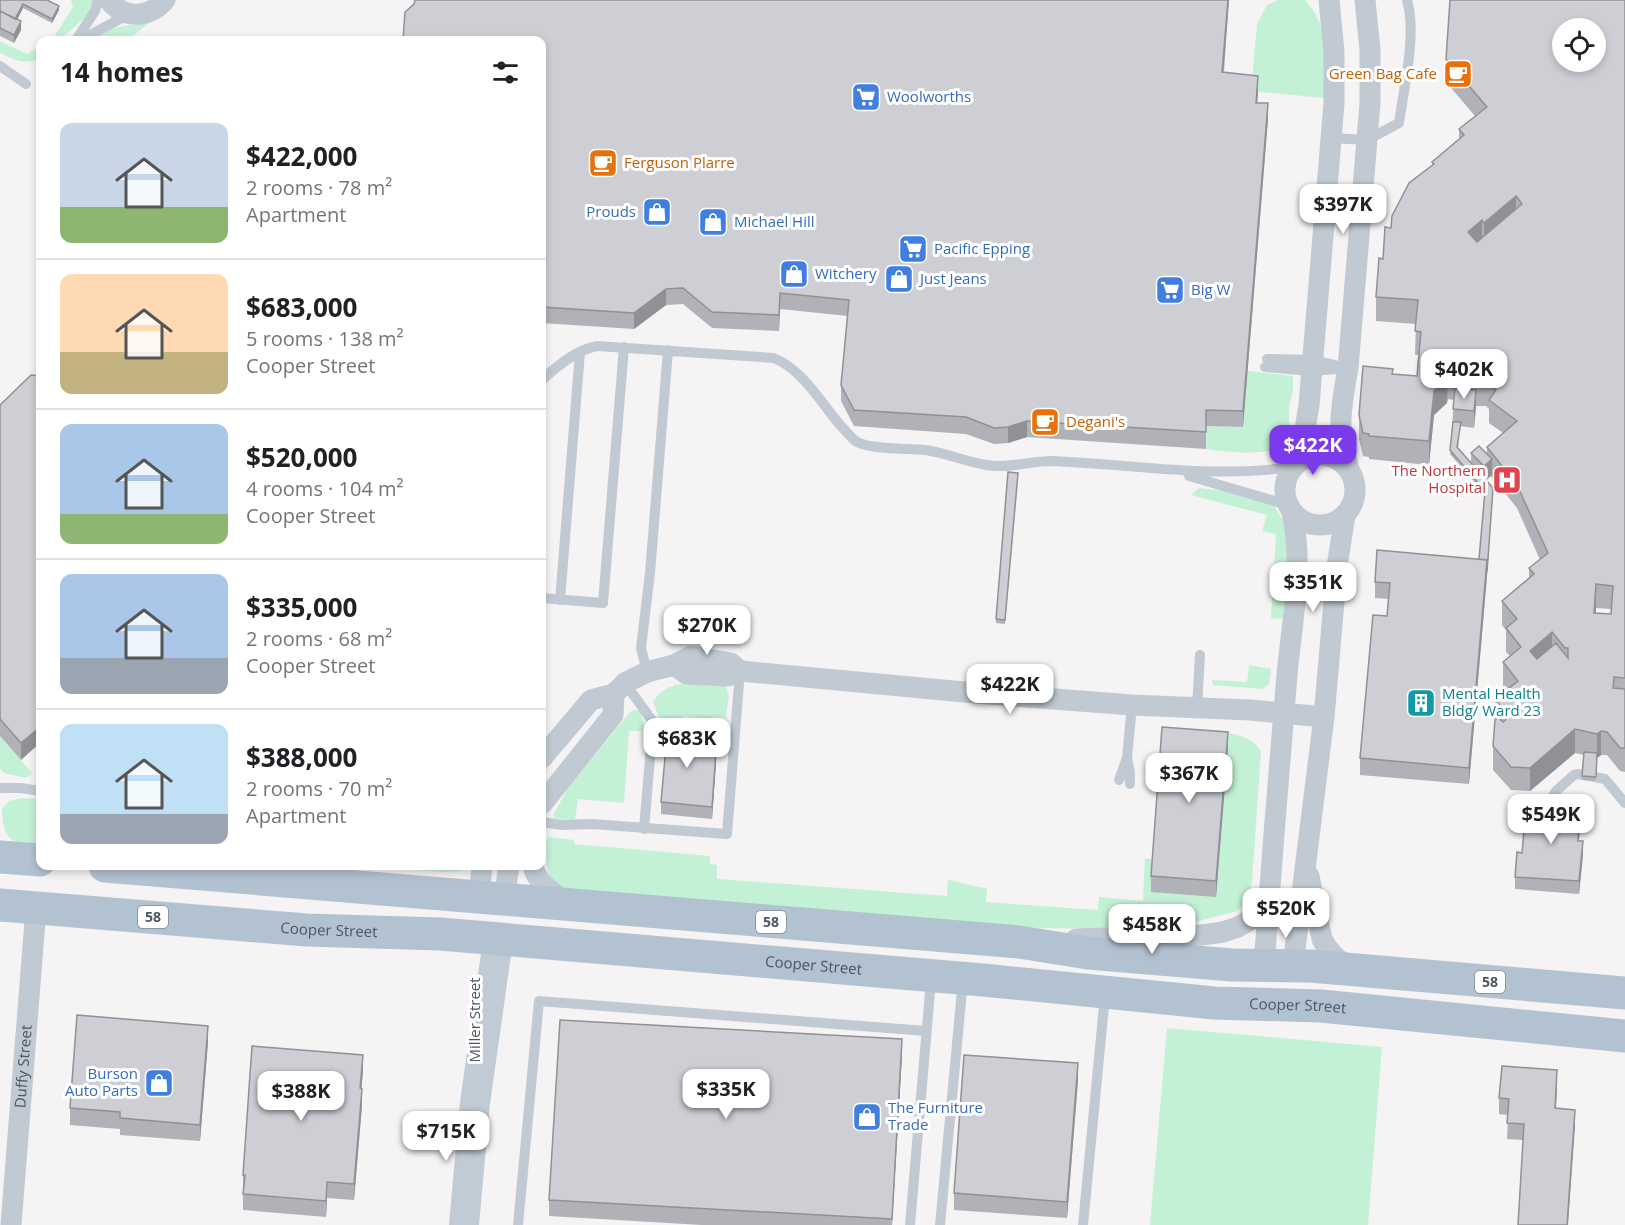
<!DOCTYPE html>
<meta charset="utf-8">
<style>
body{margin:0;font-family:"Open Sans",sans-serif;background:#f2f2f2;color:#202124;height:100vh;display:flex;flex-direction:column;font-size:22px;white-space:nowrap}
*{box-sizing:border-box;margin:0}
p{font-size:20px;color:#757577}
.icon{flex:none;width:33px;height:33px;fill:none;stroke:currentColor;stroke-width:2;stroke-linecap:round;stroke-linejoin:round}
.map{position:relative;flex:1;overflow:hidden}
.sheet{position:absolute;left:36px;top:36px;width:510px;height:834px;display:flex;flex-direction:column;background:#fff;border-radius:12px;box-shadow:0 3px 9px #0003}
.sheet>*{flex:none}
.buttons{position:absolute;left:1552px;top:18px;display:grid;gap:12px}
.buttons a{display:grid;place-items:center;width:54px;height:54px;border-radius:50%;background:#fff;box-shadow:0 3px 9px #0003;font-size:30px}
.price{position:absolute;translate:-50% -51px;padding:0 14px;border-radius:12px;background:#fff;color:#222;font-size:20px;line-height:39px;filter:drop-shadow(0 2px 3px #0008)}
.price::after{content:'';position:absolute;left:50%;top:36px;width:18px;height:14px;margin-left:-9px;background:inherit;clip-path:polygon(0 0,100% 0,50% 100%)}
.price.on{background:#7c3aed;color:#fff}
ul{padding:0;list-style:none}
li{display:flex;align-items:center;gap:18px;height:150px;padding:0 24px}
li+li{border-top:2px solid #e0e0e0}
li span{display:grid;place-items:center;flex:none;width:168px;height:120px;border-radius:12px;color:#555}
li>.icon{margin-inline-start:auto}
span .icon{width:72px;height:72px;fill:#fffc;stroke-width:1}
li b{font-size:26px}
h2{display:flex;justify-content:space-between;align-items:center;height:72px;padding:0 24px;font-size:26px}
.map>svg:first-child{display:block}
</style>
<div class="map">
<svg width="1625" height="1225" viewBox="0 0 1625 1225">
<rect width="100%" height="100%" fill="#f5f3f3"/>
<path fill="#c3f1d5" d="M71,0h25l-6,13 -30,27h-8l21,-33z
M172,0h5l-49,40h-37l23,-12 28,-5z
M1278,0h27c28,32 20,59 19,98l-73,-7 6,-67 10,-19z
M0,41l27,13 13,-7v11c-16,8 -24,2 -40,-5z
M1247,371l46,5v15l-4,16v22l-12,21c-24,4 -47,3 -71,-1v-23l37,1z
M1199,488l52,6 19,6 13,20 5,26 -5,73 -12,-1 5,-84 -14,-3 5,-16 -76,-20z
M1249,665l22,4 -2,15 -7,5 -49,-4 -1,-5 35,2z
M699,681l26,3 4,12 -3,22 -13,-1 -1,12 -12,-3v-8l-17,-2v11h-20l-10,-25c11,-18 27,-18 46,-21z
M638,710l4,5 2,16h-15l-5,72 -46,-4 -3,21 -19,-1 -3,-4 15,-27 63,-77z
M1223,732c15,3 29,5 38,19l-9,131 -4,18 -11,11 -49,13v6l-152,-2 -471,-38 -15,-11c-3,-13 -7,-29 -2,-42l26,3v4l136,12v8l7,1v14l230,17 1,-16c14,2 24,7 39,8l-1,14 112,8 1,-13 44,4 2,-43 8,2 63,37 12,-149z
M0,736l32,37 -6,5 -22,-5 -4,-4z
M22,798l18,1v48c-27,-2 -38,-8 -38,-38l7,-8z
M372,866h94l-5,5 -21,1z
M1167,1028l215,19 -14,178h-218z"/>
<g fill="none" stroke-linecap="round" stroke-linejoin="round">
<path stroke="#c1cad2" stroke-width="10" d="M76,40l19,-29 3,-11
M81,40l48,-26
M0,66l26,18
M1331,138l36,2 32,-17c5,-36 18,-89 8,-123
M1267,359l47,1 25,6
M1265,367l47,4 36,-3
M542,380c15,-14 34,-30 55,-34l177,12c29,12 47,45 67,68 5,5 10,12 16,16 17,8 49,6 68,8 22,3 41,12 62,15 21,4 43,-4 64,-4 82,3 159,18 241,6
M1189,476l99,29
M542,598l61,5 21,-256
M560,600l20,-248
M647,672l-6,-24 9,-75 18,-223
M625,683l28,39 -9,107
M1197,707l3,-52
M1119,780l8,-22
M1130,784v-11l-3,-15 5,-53
M0,788h21l19,3
M1547,804l9,-13 18,-16 5,-1 26,5 20,24
M542,822l20,3 30,-1 135,10 13,-163
M518,1225l21,-224 387,30
M910,1225l21,-245
M940,1225l23,-245
M1083,1225l22,-230"/>
<g stroke="#c1cad2" stroke-width="21">
<path d="M109,0c15,20 40,18 56,0"/>
<circle cx="1320" cy="490" r="35"/>
<path d="M1297,463l5,-16 7,-42 25,-302v-51l-5,-52"/>
<path d="M1349,469c-13,-40 -8,-61 -1,-101l22,-265v-53l-5,-50"/>
<path d="M674,665l13,9 41,2 12,-5 235,22 157,12 118,5 74,7"/>
<path d="M542,758l49,-58 23,-6 11,-11 22,-11 27,-7 17,-9 40,7 9,8"/>
<path d="M542,804l71,-89 1,-21"/>
<path d="M533,866c4,17 19,26 33,36"/>
<path d="M1309,876l13,63c7,14 16,21 29,29"/>
<path d="M479,897l3,-31"/>
<path d="M504,899l5,-33"/>
<path d="M1076,939l125,-4 22,-3 15,-5 30,-18"/>
<path d="M1264,965c7,-97 15,-193 23,-290 5,-56 17,-107 5,-163"/>
<path d="M1293,965l31,-248 13,-150 8,-52"/>
<path id="s1" d="M11,1225l25,-317"/>
</g>
<path stroke="#c1cbd6" stroke-width="30" d="M464,1225l11,-122 23,-163"/>
<g stroke="#b3c2d1" stroke-width="33">
<path d="M0,857l40,3"/>
<path d="M105,866l914,76 69,11 144,12 78,1 315,27"/>
<path id="s2" d="M0,905l307,25 133,4 543,46 231,23 107,3 304,30"/>
</g>
</g>
<path fill="#b0b2b7" fill-rule="evenodd" d="M0,0l59,10 -7,13 -29,-15 -6,12 4,10 -7,13 -14,-7z
M1229,0l-5,72 34,20 -1,11 11,16 -25,308 -37,-1v23l-179,-12 -19,6 -14,1 -28,-10 -112,-8 -13,-25v-16l7,-69 -68,-7 -1,22 -67,-3 -29,-24 -17,1 -32,24 -92,-6v-283z
M1625,0v772l-5,-1 -13,-16h-6l-4,3 -1,23 -14,-1 2,-25 -9,-2 -45,38 -19,-1 -18,-20v-24l2,-27v-20l11,-9 -3,-4v-24l7,-6 -4,-4v-22l-4,-5v-24l27,-22v-11l11,-8 -23,-52 -26,-32 -5,4 7,12 -6,84 -18,208 -109,-9v-17l27,-142 1,-17 -13,-1v-16l104,-23 6,-64 -35,-41 4,-54 -6,-1 -1,4 -13,12 -5,50 -60,-6v-2l-6,-1 -4,-17v-24l34,-41 24,2 2,-21h-4l1,-31 -40,-3v-24l7,-38 8,-31 41,-63v-3l27,-23v-10l16,-13 -29,-34v-23zM1476,406h10l3,3v14l14,10 -16,14v7l-16,-1v10l-13,-15 2,-22 14,2zM1596,608l15,1v5l-15,-1z
M31,375l-10,385 -21,-24v-331z
M1018,477l-13,147 -9,-1v-4z
M698,739l-1,10 19,14 -4,56 -51,-5v-12z
M1228,748l-12,149 -65,-5v-16z
M1580,824l-1,17 4,13 -4,40 -64,-5v-12l7,-24z
M208,1042l-8,99 -80,-6v-6l-50,-4v-17z
M902,1055l-10,170h-190l-153,-9v-16z
M363,1071l-2,18 1,16 -8,95 -27,-2 -1,19 -83,-7v-35z
M1078,1080l-11,138 -113,-8v-17z
M1557,1086l-1,22 19,18 -52,14 -16,-1 1,-24 -9,-1v-16z"/>
<path fill="#909195" d="M1228,0h1l-7,88v-16z
M23,4v4l-9,18v-4z
M59,6v4l-7,13v-4z
M21,21v9l-7,13v-8z
M1258,76v16l-2,27v-16z
M1268,103v16l-25,308v-16z
M1516,196v24l-32,26v-23z
M1482,220v24l-14,11v-23z
M666,289v16l-32,24v-16z
M780,293v16l-1,22v-16z
M1448,375l-1,28 -13,12 -5,50v-24l5,-50z
M1476,390v16l-2,22v-17z
M1027,421v16l-19,6v-16z
M1492,459v16l-8,7v-16z
M1493,488l-6,88 -18,208v-16z
M1596,584v24l-2,28v-23z
M1552,632v24l-22,19v-24z
M40,727v16l-19,17v-17z
M1575,729v24l-45,38v-23z
M1601,731v24l-4,3v-24z
M1228,732v16l-12,149v-16z
M716,751v12l-4,56v-12z
M1580,811v13l-2,29v-12z
M1583,841v13l-4,40v-13z
M208,1026v16l-8,99v-16z
M902,1039v16l-10,170v-6z
M363,1055v16l-3,34v-17z
M1078,1063v17l-11,138v-16z
M1557,1070v16l-2,38v-16z
M362,1089v16l-8,95v-16z
M1575,1110v16l-7,99h-1z
M327,1182v16l-1,19v-16z"/>
<path fill="#cdcfd5" stroke="#909195" stroke-width="1.5" fill-rule="evenodd" d="M0,0h47l12,6 -7,13 -29,-15 -8,15 -15,-8z
M415,0h813l-6,72 36,4 -2,27h12l-25,308 -37,-1v22l-179,-11 -19,6 -14,1 -28,-11 -112,-7 -13,-25 8,-85 -69,-7 -1,22 -67,-3 -29,-24 -17,1 -32,24 -92,-6v-267h-139l2,-28 9,-8z
M1450,0h175v678l-11,-1 -1,11 12,1v59h-5l-13,-16 -6,-1 -4,3 -22,-5 -45,39 -19,-1 -18,-21 2,-26 3,-3 5,5 6,-5 -14,-18 23,-18 -15,-19 18,-15 -15,-19 11,-9 -15,-18 32,-27 -5,-6 19,-15 -31,-68 -30,-38 30,-26 -28,-21 7,-10 -10,-7 -31,-2v-5l-7,-1 -1,4 -13,12 -5,50 -60,-5v-2l-6,-1 -4,-18 4,-49 30,3 -1,5 25,2 4,-44 -6,-1 3,-31 -42,-3 3,-39 4,1 2,-32 6,1 1,-12 17,-33 25,-19 -2,-2 32,-27 -5,-6 28,-22 -41,-48zM1563,28h33v34h-33zM1516,196l6,8 -45,38 -9,-10 14,-12 2,3zM1596,584l17,2 -2,28 -17,-1zM1552,632l13,16h3v10l-12,-15 -19,16 -7,-8z
M0,11l21,10 -7,14 -14,-7z
M31,375l9,1v351l-19,16 -21,-24v-314z
M1455,388l21,2 -2,21 -21,-2z
M1453,422h8l-4,25 36,41 -6,84v-12l-8,-1 6,-68 -35,-41z
M1479,446l13,13 -8,7 -13,-13z
M1008,472l10,1 -13,147 -9,-1z
M1377,550l110,10 -18,208 -109,-10 13,-143 14,1 3,-33 -15,-1z
M668,724l30,3 -2,22 20,2 -4,56 -51,-5z
M1162,727l66,5 -12,149 -65,-5z
M1584,752l13,1 -1,24 -14,-1z
M1526,807l54,4 -2,30h5l-4,40 -64,-4 2,-25 5,1z
M77,1015l131,11 -8,99 -80,-7v-6l-50,-4z
M560,1020l342,19 -10,180 -343,-19z
M252,1046l111,9 -3,33 2,1 -8,95 -27,-2 -1,19 -83,-7 2,-19h-2z
M964,1055l114,8 -11,139 -113,-9z
M1502,1066l55,4 -2,38 20,2 -8,115h-49l6,-101 -17,-1 2,-24 -10,-1z"/>
<defs>
<g id="cafe-square" transform="scale(1.5)"><rect x="-9" y="-9" width="18" height="18" rx="4" fill="#e8710a" stroke="#fff"/><path d="M-5.5-4.5H6V0H3Q3 3.5 0 3.5H-2.5Q-5.5 3.5-5.5 0ZM3-3.2v2h1.7v-2ZM-6 4.5H4V6H-6Z" fill="#fff"/></g>
<g id="supermarket-square" transform="scale(1.5)"><rect x="-9" y="-9" width="18" height="18" rx="4" fill="#3f7fe0" stroke="#fff"/><path d="M-6-5.5h2.5l.6 2H6L4.5 2H-2.5L-4.4-4H-6ZM-1.5 3.2a1.3 1.3 0 1 0 .1 0ZM3 3.2a1.3 1.3 0 1 0 .1 0Z" fill="#fff"/></g>
<g id="shop-square" transform="scale(1.5)"><rect x="-9" y="-9" width="18" height="18" rx="4" fill="#3f7fe0" stroke="#fff"/><path d="M-5-2.5h2.3a2.7 3.5 0 0 1 5.4 0H5L5.5 6h-11ZM-1.5-2.5h3a1.5 2.3 0 0 0-3 0Z" fill="#fff"/></g>
<g id="hospital-square" transform="scale(1.5)"><rect x="-9" y="-9" width="18" height="18" rx="4" fill="#e0444e" stroke="#fff"/><path d="M-5-5h3v3.5h4V-5h3V5h-3V1.5h-4V5h-3Z" fill="#fff"/></g>
<g id="building-square" transform="scale(1.5)"><rect x="-9" y="-9" width="18" height="18" rx="4" fill="#0f9aa8" stroke="#fff"/><path d="M-4-6H4V6H1V3H-1V6H-4ZM-2.5-4.3h1.7v1.8h-1.7ZM.8-4.3h1.7v1.8H.8ZM-2.5-1h1.7V.8h-1.7ZM.8-1h1.7V.8H.8Z" fill="#fff"/></g>
</defs>
<g fill-rule="evenodd">
<use href="#cafe-square" x="1458" y="74"/>
<use href="#supermarket-square" x="866" y="97"/>
<use href="#cafe-square" x="603" y="163"/>
<use href="#shop-square" x="657" y="212"/>
<use href="#shop-square" x="713" y="222"/>
<use href="#supermarket-square" x="913" y="249"/>
<use href="#shop-square" x="794" y="274"/>
<use href="#shop-square" x="899" y="279"/>
<use href="#supermarket-square" x="1170" y="290"/>
<use href="#cafe-square" x="1045" y="422"/>
<use href="#hospital-square" x="1507" y="480"/>
<use href="#building-square" x="1421" y="703"/>
<use href="#shop-square" x="159" y="1083"/>
<use href="#shop-square" x="867" y="1117"/>
</g>
<g text-anchor="middle" stroke-width="6" stroke-linejoin="round" paint-order="stroke">
<g fill="#fff" stroke="#808990" stroke-width="1.5">
<rect x="138" y="906" width="30" height="22" rx="4.5"/>
<rect x="756" y="911" width="30" height="22" rx="4.5"/>
<rect x="1475" y="971" width="30" height="22" rx="4.5"/>
</g>
<g font-size="14" font-weight="bold" fill="#4a5661">
<text x="153" y="922">58</text>
<text x="771" y="927">58</text>
<text x="1490" y="987">58</text>
</g>
<g font-size="15" fill="#c56008" stroke="#fff" text-anchor="start">
<text x="1437" y="79" text-anchor="end">Green Bag Cafe</text>
<text x="624" y="168">Ferguson Plarre</text>
<text x="1066" y="427">Degani's</text>
</g>
<g font-size="15" fill="#366cbe" stroke="#fff" text-anchor="start">
<text x="887" y="102">Woolworths</text>
<text x="636" y="217" text-anchor="end">Prouds</text>
<text x="734" y="227">Michael Hill</text>
<text x="934" y="254">Pacific Epping</text>
<text x="815" y="279">Witchery</text>
<text x="920" y="284">Just Jeans</text>
<text x="1191" y="295">Big W</text>
<text x="138" y="1079" text-anchor="end">Burson<tspan x="138" dy="17">Auto Parts</tspan></text>
<text x="888" y="1113">The Furniture<tspan x="888" dy="17">Trade</tspan></text>
</g>
<g font-size="15" fill="#be3a42" stroke="#fff" text-anchor="end">
<text x="1486" y="476">The Northern<tspan x="1486" dy="17">Hospital</tspan></text>
</g>
<g font-size="15" fill="#0d838f" stroke="#fff" text-anchor="start">
<text x="1442" y="699">Mental Health<tspan x="1442" dy="17">Bldg/ Ward 23</tspan></text>
</g>
<g font-size="15" fill="#4a5661" stroke="#fff">
<text dy="5" stroke="none"><textPath href="#s2" startOffset="330">Cooper Street</textPath></text>
<text dy="5" stroke="none"><textPath href="#s2" startOffset="816">Cooper Street</textPath></text>
<text dy="5" stroke="none"><textPath href="#s2" startOffset="1302">Cooper Street</textPath></text>
<text transform="translate(475 1020) rotate(-90)" y="5">Miller Street</text>
<text dy="5" stroke="none"><textPath href="#s1" startOffset="159">Duffy Street</textPath></text>
</g>
</g>
</svg>
<div class="buttons">
<a><svg class="icon" aria-label="locate" viewBox="0 0 24 24"><circle cx="12" cy="12" r="6"/><path d="M12 2v4M12 18v4M2 12h4M18 12h4"/></svg></a>
</div>
<b class="price" style="left:1343px;top:235px">$397K</b>
<b class="price" style="left:1464px;top:400px">$402K</b>
<b class="price on" style="left:1313px;top:476px">$422K</b>
<b class="price" style="left:1313px;top:613px">$351K</b>
<b class="price" style="left:707px;top:656px">$270K</b>
<b class="price" style="left:1010px;top:715px">$422K</b>
<b class="price" style="left:687px;top:769px">$683K</b>
<b class="price" style="left:1189px;top:804px">$367K</b>
<b class="price" style="left:1551px;top:845px">$549K</b>
<b class="price" style="left:1286px;top:939px">$520K</b>
<b class="price" style="left:1152px;top:955px">$458K</b>
<b class="price" style="left:726px;top:1120px">$335K</b>
<b class="price" style="left:301px;top:1122px">$388K</b>
<b class="price" style="left:446px;top:1162px">$715K</b>
<section class="sheet">
<h2>14 homes<svg class="icon" aria-label="filters" viewBox="0 0 24 24"><path d="M4 7h16M4 17h16"/><circle cx="9" cy="7" r="2"/><circle cx="15" cy="17" r="2"/></svg></h2>
<ul>
<li><span style="background:linear-gradient(#c9d6e8 70%,#8fb573 0)"><svg class="icon" aria-label="home" viewBox="0 0 24 24"><path d="M3 11l9-7 9 7M6 9v11h12V9"/></svg></span><div><b>$422,000</b><p>2 rooms · 78 m²</p><p>Apartment</p></div></li>
<li><span style="background:linear-gradient(#ffd9b3 65%,#c2b280 0)"><svg class="icon" aria-label="home" viewBox="0 0 24 24"><path d="M3 11l9-7 9 7M6 9v11h12V9"/></svg></span><div><b>$683,000</b><p>5 rooms · 138 m²</p><p>Cooper Street</p></div></li>
<li><span style="background:linear-gradient(#a9c7e8 75%,#8fb573 0)"><svg class="icon" aria-label="home" viewBox="0 0 24 24"><path d="M3 11l9-7 9 7M6 9v11h12V9"/></svg></span><div><b>$520,000</b><p>4 rooms · 104 m²</p><p>Cooper Street</p></div></li>
<li><span style="background:linear-gradient(#a9c7e8 70%,#9aa5b1 0)"><svg class="icon" aria-label="home" viewBox="0 0 24 24"><path d="M3 11l9-7 9 7M6 9v11h12V9"/></svg></span><div><b>$335,000</b><p>2 rooms · 68 m²</p><p>Cooper Street</p></div></li>
<li><span style="background:linear-gradient(#bfe0f5 75%,#9aa5b1 0)"><svg class="icon" aria-label="home" viewBox="0 0 24 24"><path d="M3 11l9-7 9 7M6 9v11h12V9"/></svg></span><div><b>$388,000</b><p>2 rooms · 70 m²</p><p>Apartment</p></div></li>
</ul>
</section>
</div>
